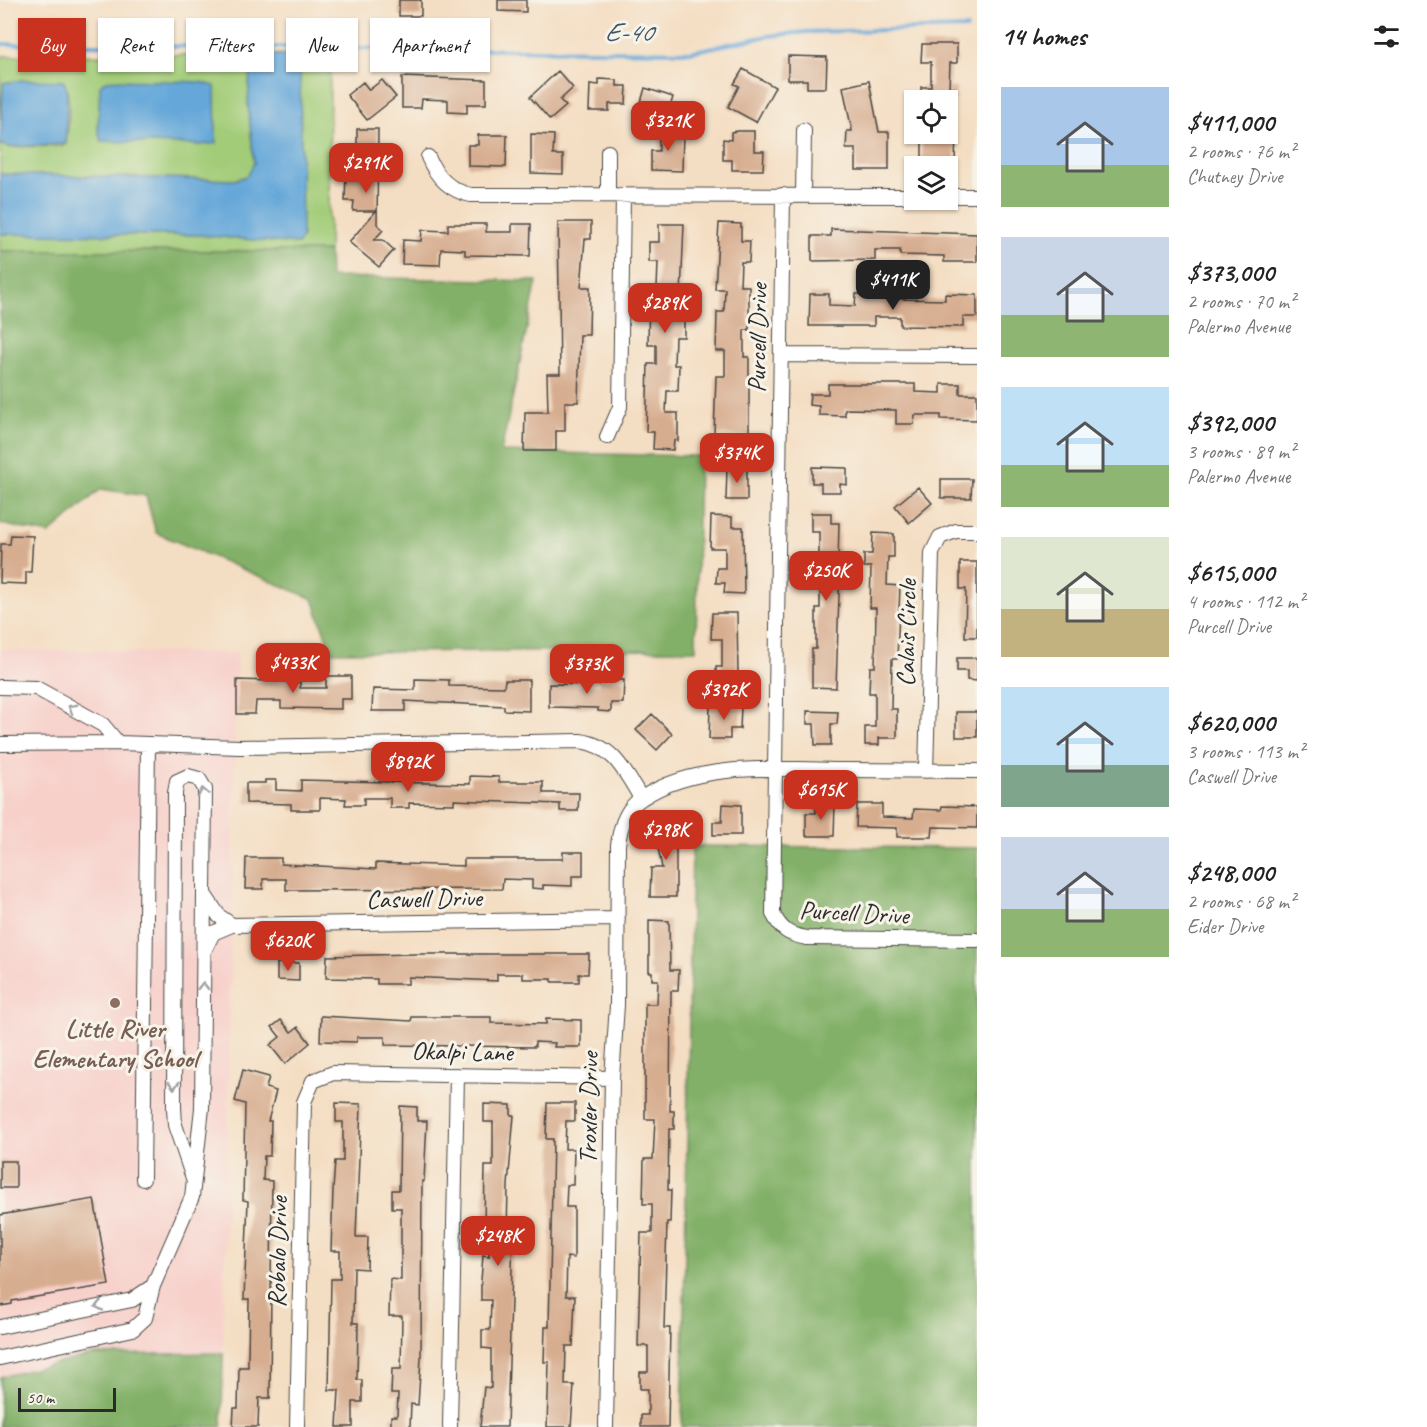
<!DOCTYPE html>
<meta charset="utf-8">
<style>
body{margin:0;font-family:Caveat,sans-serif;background:#f2f2f2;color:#222;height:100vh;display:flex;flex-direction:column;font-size:22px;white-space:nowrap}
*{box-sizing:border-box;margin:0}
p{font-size:20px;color:#767676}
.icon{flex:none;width:33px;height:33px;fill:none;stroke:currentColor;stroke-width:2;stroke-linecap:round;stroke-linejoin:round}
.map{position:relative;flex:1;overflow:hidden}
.details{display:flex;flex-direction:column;background:#fff;width:450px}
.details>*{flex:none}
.guide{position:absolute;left:18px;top:18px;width:570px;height:54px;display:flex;gap:12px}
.controls{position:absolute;left:904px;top:90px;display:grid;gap:12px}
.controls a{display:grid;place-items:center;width:54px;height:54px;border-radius:0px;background:#fff;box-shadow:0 2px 4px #0004;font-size:30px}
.scale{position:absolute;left:18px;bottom:15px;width:98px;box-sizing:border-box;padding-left:6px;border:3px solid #2b2b2b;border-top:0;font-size:16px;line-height:21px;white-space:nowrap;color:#2b2b2b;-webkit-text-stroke:4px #f7f3e8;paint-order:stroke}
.price{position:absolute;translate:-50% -51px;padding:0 14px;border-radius:12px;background:#c8321e;color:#fff;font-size:20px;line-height:39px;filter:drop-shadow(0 2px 3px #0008)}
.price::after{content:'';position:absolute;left:50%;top:36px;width:18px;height:14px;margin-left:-9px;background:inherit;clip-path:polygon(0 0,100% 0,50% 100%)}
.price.selected{background:#222;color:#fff}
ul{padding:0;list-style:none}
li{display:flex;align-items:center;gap:18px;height:150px;padding:0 24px}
li span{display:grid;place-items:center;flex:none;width:168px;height:120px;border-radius:0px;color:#555}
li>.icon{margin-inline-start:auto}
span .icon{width:72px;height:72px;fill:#fffc;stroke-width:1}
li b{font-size:26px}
h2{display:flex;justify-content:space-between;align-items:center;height:72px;padding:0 24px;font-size:26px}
.pill{padding:0 21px;border-radius:0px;background:#fff;box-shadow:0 2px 4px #0004;font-size:21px;line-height:54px}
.pill.selected{background:#c8321e;color:#fff}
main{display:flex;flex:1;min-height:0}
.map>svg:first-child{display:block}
</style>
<main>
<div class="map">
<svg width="977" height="1427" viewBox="0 0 977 1427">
<rect width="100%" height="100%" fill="#f7f3e8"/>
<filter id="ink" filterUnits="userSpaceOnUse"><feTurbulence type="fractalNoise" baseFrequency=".0167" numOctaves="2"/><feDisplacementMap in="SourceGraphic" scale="12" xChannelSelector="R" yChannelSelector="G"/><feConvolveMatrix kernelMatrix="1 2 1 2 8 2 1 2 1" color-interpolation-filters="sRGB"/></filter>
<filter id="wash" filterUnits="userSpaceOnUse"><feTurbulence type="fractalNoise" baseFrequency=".008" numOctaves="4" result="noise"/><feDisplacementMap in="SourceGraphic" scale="24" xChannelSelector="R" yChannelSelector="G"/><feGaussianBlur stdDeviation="1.35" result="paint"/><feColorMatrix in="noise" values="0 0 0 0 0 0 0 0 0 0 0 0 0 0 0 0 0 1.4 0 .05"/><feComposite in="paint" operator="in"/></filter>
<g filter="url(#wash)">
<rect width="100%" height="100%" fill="#f4dec3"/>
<path fill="#f7d0ca" d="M0,650l237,3 -14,700 -131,2 -92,22z"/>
<path fill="#a3cc78" stroke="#677c52" stroke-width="1.5" d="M330,54l-1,197h-329v-17l199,1 99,9 -47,-189 -3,49 6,59 -7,13 -13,4 -234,-6v-30l8,3 54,-1 4,-2c3,-18 5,-46 -2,-62l-41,-2 -19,3 -4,36v-63z"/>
<path fill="#82b068" stroke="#566e4a" stroke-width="1.5" d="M0,251h329l1,26 207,4 -36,171 198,4 -3,194 -365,2 -18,-53 -157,-66 -10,-37 -45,-7 -52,45 -49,-10z
M692,846l285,2v579h-295z
M223,1353l-1,74h-222v-50l92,-22z"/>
<path fill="#65a7d9" stroke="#486982" stroke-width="1.5" d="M251,55h49l2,183 -4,6 -99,-9 -199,-1v-60l234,6 13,-4 7,-13 -6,-59z
M23,80l40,1 4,8 -1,55 -58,3 -8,-3 3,-61z
M112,80l88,2 15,4 1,57 -15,2 -100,-4 -3,-12 2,-43 3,-4z"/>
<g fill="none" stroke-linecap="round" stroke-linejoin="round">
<path stroke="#65a7d9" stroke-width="4" d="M0,44l690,8 78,-16 38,-4 161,-4"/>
</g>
<g id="blocks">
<path fill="#d7ad90" d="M399,0h22v16h-22z
M498,0h28v12l-28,-1z
M922,44h35v19h-7l-1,25h7v12h-35v-13h10v-25h-10z
M788,56l39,1 -1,31h-19v-8h-19z
M743,69l32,18 -19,35 -28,-15 11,-21 -5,-2z
M558,71l15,17 -13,12 6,6 -16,14 -20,-23z
M402,77l84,3v24h-19v9l-19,-1v-12l-26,-1 -1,9h-19z
M599,79l18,1v6h10l-1,18h-17v7h-20l1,-27 9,1z
M382,80l14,17 -29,23 -20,-25 16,-13 6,8z
M869,81l10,51h10v38h-33v-21h-10l1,-18h5l-9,-44z
M645,88l28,9 -4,14 -9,-3 -2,7 -19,-6z
M357,129h21l-1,95 6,6 -9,10h9l11,10 -15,17 -30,-25 27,-31h-23l1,-10h-9l2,-54h10z
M659,131l24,1 -1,39 -31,-1v-19h8z
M738,131h16v20h10l-1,19h-31v-10h-9v-21l8,1v-8z
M531,134l23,1 -1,20h10v19l-32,-1z
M922,134h34l-1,27h-5v5h-18v-5h-10z
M478,135h29l-1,32 -38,-1v-21h10z
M558,222h33v17h-6l-4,48h9l-1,48h-9l-2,67h-13v29h-9v20h-32l1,-39h23l-1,-38h13z
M719,223l22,1v17h9l-1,21h-8l-1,24h9v44h-5v27h5v78l-35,-1 2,-58h9v-25h-9l1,-39h7l1,-23h-10z
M448,224h38v8h26v-8h19l-1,32 -65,-1v-5l-24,-1 -1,16 -38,-1 1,-24 18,1 1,-11 26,1z
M659,224h25l-4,94h4v19h-9l-1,28h5l-1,26h-11l-1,22h12v28l-4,-1 -1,10 -20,-1 1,-17h-8l2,-68h8v-19h-8l1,-56h8l1,-27h-9v-20h10z
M831,229l146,5v28h-33v-6l-44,-1v-5h-25v10l-63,1v-25h19z
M810,294h19v11l26,1 1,-12h39v5l50,1v-6l32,1v22h-14v10l-63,-1v-9h-26v9h-65z
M828,384h87v8l26,1v-9h19v10h17v26l-36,-1v-4h-26l-1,9h-18v-14l-51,-1v7l-26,-1v-9l-10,-1 1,-11h18z
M812,467l35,1v17l-7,-1v8h-19v-9h-9z
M727,468h20v32h-21z
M941,479h31l-1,19h-30z
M918,487l14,16 -23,20 -14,-17z
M811,513h20v10h8l-1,41h2l-4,124 -24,-1v-38h4v-41h4v-27h-10v-17h9v-32h-8z
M711,516l21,1v10h11l1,67 -20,-1 1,-10h-9l1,-15h8v-20h-15z
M873,533l21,1v23h-6l-1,28 13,1 -3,73h-5l-1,50h6v29h-18v7h-14v-18h10v-34h-6l1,-26h5l1,-59h-6l1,-41h-7v-13h8z
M11,535l22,1 -2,36h-5v12l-26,-1 1,-39h9z
M960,562h17v75h-12l1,-48h-6z
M712,613h25l1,60h6v15h-11v-10h-17v-11h6v-28h-11z
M957,658h20v23l-10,-1v-9h-10z
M326,676h25v23h-10v10l-60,-1v-7h-25l-1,13h-18v-34l63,2v6h26z
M415,679l34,1v6l55,1 1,-7h24v31l-25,-1v-4l-99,-5v10h-33l1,-22 42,1z
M599,680h25l-1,23h-12v9l-13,-1v-3l-49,-1v-23l50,1z
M710,706l31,1 -1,22h-10v10h-21z
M807,711l31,1 -1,12h-6v21h-16l-1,-21h-7z
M956,712h21v25h-21z
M652,714l20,20 -15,16 -21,-20z
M470,776l29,1v5h44v11h36l-1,18h-18v-7l-106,-4v4l-45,-1v5h-19v-10h-26v7h-19l1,-6 -26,-1v12h-29v-6l-45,-1v-20h19v-3h11v10l25,1v-11l169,4z
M816,803h19l-1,33h-28v-23h10z
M723,804l18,1v30h-28v-13h9z
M857,804h25v13l31,1 1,-9 27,1 1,-4 35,1v21l-44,-1 -1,10h-35v-9l-41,-1z
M678,822l4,23 -6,1v51h-26l1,-29h11l-8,-41z
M563,852h20v24h-11v10l-29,-1v4l-11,-1v-8l-29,-1 -1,10 -216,1v-11h-23v10h-18l1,-31h35v6l95,5v-6l88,3v-7h99z
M649,920l20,1 1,49h9l-1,21h-7l-1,120h4v18h-5l-1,61h3l-1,32h-3l-3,106h6l-2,99h-27v-12h7v-26h-8v-17h8v-26h-10l3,-113h11v-29h-9l1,-45h9l2,-40h-10v-115h12l1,-24h-6v-8h-3z
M415,954h174l-1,20h-9v8h-27v-3h-29v-5h-26v7l-89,-4v7h-31v-5l-51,-1 1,-22z
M277,963h22v18l-22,-1z
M321,1016l90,5 1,-4h79v6l55,1v-5l35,1v27h-27l1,-4 -20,-1v5l-150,-2v-8h-28v5l-37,-1z
M281,1020l10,12 7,-5 12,16 -25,21 -15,-19 10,-8 -8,-10z
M243,1070l26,7 -3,11 10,3 -8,30h3l-1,35h-6l-1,24 9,1 -2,217h-11l-1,29h-25l1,-19h4l1,-41h9v-10l1,-58h-5l4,-98 -5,-1 2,-96 -10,-3z
M336,1103l25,1 -5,133h12l-1,32 -13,-1 -1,55h5l-1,57h5v22h-9v25h-16l2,-37h-10l2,-111h9v-28h-9l2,-61 2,-29h8v-39h-7z
M547,1103h28v18h-9l-1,28h9l-1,36h-6l-1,22h8v51l-7,-1 -1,39h9l-2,50h-7l-1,39h9l-3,42h-24l2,-65h-5l1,-35h4l4,-188h-7z
M484,1104l27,1v10h3l-6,70 -1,51h6l-6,191h-27l4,-40 7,1v-39l-9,-1v-18h8l1,-30h-10v-19l2,-26 6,1 1,-28h-6l1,-62h8v-44h-9z
M400,1106l17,1v14h10l-3,60h-2l-1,178 -3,46 -7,-1 -1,23h-19v-11h6l1,-22h-7l1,-25h9l1,-53h-13l1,-37 11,1v-72h-9v-18h7z
M0,1161h16v27h-16z
M94,1199l15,86 -97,16v3l-12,2v-91z"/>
</g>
</g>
<g filter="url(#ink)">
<use href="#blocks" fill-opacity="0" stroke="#494642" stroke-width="1.5"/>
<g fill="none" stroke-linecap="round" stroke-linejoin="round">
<g stroke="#494642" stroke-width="16">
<path id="minor" d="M428,157c8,19 22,34 43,38l444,1
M608,195v-43
M783,195l-10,719c9,17 16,21 34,24l170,2
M803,195l1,-65
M948,196h29
M781,355l196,1
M607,437l13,-30 3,-212
M0,687l36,1 67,37 15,18
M0,744l118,-1 122,4 340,-6c33,4 45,31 61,57
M926,771l6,-218 8,-16 16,-6h21
M204,894l15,22 13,9
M205,949l8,-16 19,-8 386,-6
M143,1179l5,-435
M0,1327l132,-27 21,-14
M0,1358l133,-29 12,-11 8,-32 39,-89 10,-89 3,-319 -6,-10 -11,-3 -11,5 -2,12 -1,314 1,18 18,53
M297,1427l7,-325 9,-21 20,-8 279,5
M450,1427l7,-352
M606,1427l6,-349 5,-73 1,-160c2,-18 8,-37 24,-47 55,-37 139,-29 202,-28 44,0 89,1 133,1"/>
</g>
<use href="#minor" stroke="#fff" stroke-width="14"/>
</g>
<defs><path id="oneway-chevron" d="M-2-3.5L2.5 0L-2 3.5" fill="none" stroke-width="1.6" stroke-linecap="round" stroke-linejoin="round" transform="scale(1.5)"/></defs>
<g stroke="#a0a0a0">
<use href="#oneway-chevron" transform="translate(72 708) rotate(-151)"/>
<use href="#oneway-chevron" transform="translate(203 792) rotate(-101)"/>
<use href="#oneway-chevron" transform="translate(203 986) rotate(-89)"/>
<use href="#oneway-chevron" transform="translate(174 1085) rotate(90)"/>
<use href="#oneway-chevron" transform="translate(99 1306) rotate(168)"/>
</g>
</g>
<circle fill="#8d6e63" stroke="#f7f3e8" stroke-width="2" cx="115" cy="1003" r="6"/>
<g text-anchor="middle" stroke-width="6" stroke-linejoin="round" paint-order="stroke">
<g font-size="26" fill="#2b2b2b" stroke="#f7f3e8">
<text transform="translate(757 338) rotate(-89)" y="9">Purcell Drive</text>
<text transform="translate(906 633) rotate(-89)" y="9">Calais Circle</text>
<text transform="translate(424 898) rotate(-1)" y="9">Caswell Drive</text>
<text transform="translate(854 912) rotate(3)" y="9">Purcell Drive</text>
<text transform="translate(462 1051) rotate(1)" y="9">Okalpi Lane</text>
<text transform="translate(588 1108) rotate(-89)" y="9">Troxler Drive</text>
<text transform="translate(277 1252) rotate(-89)" y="9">Robalo Drive</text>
</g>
<g font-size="26" font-weight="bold" fill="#785e54" stroke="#f7f3e8">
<text x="115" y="1037">Little River<tspan x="115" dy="30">Elementary School</tspan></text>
</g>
<g font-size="27" font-style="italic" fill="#3f5668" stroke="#f7f3e8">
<text transform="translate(628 32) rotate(1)" y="9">E-40</text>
</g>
</g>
</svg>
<div class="controls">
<a><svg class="icon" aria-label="locate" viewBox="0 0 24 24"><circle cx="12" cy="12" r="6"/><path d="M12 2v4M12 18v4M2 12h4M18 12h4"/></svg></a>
<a><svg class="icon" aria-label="layers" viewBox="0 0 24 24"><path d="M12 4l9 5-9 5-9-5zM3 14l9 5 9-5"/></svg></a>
</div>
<div class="scale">50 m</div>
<b class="price" style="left:668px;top:152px">$321K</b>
<b class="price" style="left:366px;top:194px">$291K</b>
<b class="price selected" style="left:893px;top:311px">$411K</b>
<b class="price" style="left:665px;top:334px">$289K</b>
<b class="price" style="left:737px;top:484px">$374K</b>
<b class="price" style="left:826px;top:602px">$250K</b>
<b class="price" style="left:293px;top:694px">$433K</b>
<b class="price" style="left:587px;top:695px">$373K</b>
<b class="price" style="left:724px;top:721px">$392K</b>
<b class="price" style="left:408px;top:793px">$892K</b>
<b class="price" style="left:821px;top:821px">$615K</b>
<b class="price" style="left:666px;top:861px">$298K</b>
<b class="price" style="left:288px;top:972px">$620K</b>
<b class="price" style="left:498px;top:1267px">$248K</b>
<div class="guide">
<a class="pill selected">Buy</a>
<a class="pill">Rent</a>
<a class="pill">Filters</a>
<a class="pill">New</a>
<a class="pill">Apartment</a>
</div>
</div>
<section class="details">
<h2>14 homes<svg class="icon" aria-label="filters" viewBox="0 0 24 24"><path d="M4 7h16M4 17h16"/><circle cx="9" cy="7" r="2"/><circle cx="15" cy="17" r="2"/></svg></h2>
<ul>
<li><span style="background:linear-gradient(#a9c7e8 65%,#8fb573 0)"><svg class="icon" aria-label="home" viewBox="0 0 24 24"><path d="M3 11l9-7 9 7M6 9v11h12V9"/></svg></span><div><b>$411,000</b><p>2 rooms · 76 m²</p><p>Chutney Drive</p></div></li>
<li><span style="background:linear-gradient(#c9d6e8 65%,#8fb573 0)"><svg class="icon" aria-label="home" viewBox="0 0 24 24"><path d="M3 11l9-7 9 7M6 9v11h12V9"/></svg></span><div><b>$373,000</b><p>2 rooms · 70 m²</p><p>Palermo Avenue</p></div></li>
<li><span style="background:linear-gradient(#bfe0f5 65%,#8fb573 0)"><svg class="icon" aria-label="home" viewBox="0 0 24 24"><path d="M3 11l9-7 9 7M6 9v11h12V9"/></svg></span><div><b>$392,000</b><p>3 rooms · 89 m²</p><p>Palermo Avenue</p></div></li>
<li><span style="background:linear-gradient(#dfe7d0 60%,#c2b280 0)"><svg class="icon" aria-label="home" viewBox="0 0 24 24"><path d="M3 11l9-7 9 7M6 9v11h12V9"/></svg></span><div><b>$615,000</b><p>4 rooms · 112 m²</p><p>Purcell Drive</p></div></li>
<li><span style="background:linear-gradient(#bfe0f5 65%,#7fa58c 0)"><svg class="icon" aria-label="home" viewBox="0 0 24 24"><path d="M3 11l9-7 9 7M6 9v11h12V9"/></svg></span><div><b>$620,000</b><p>3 rooms · 113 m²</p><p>Caswell Drive</p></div></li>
<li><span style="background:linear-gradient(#c9d6e8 60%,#8fb573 0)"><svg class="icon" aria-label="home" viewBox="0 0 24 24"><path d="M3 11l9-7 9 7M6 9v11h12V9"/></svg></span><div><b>$248,000</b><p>2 rooms · 68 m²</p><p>Eider Drive</p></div></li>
</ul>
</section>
</main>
